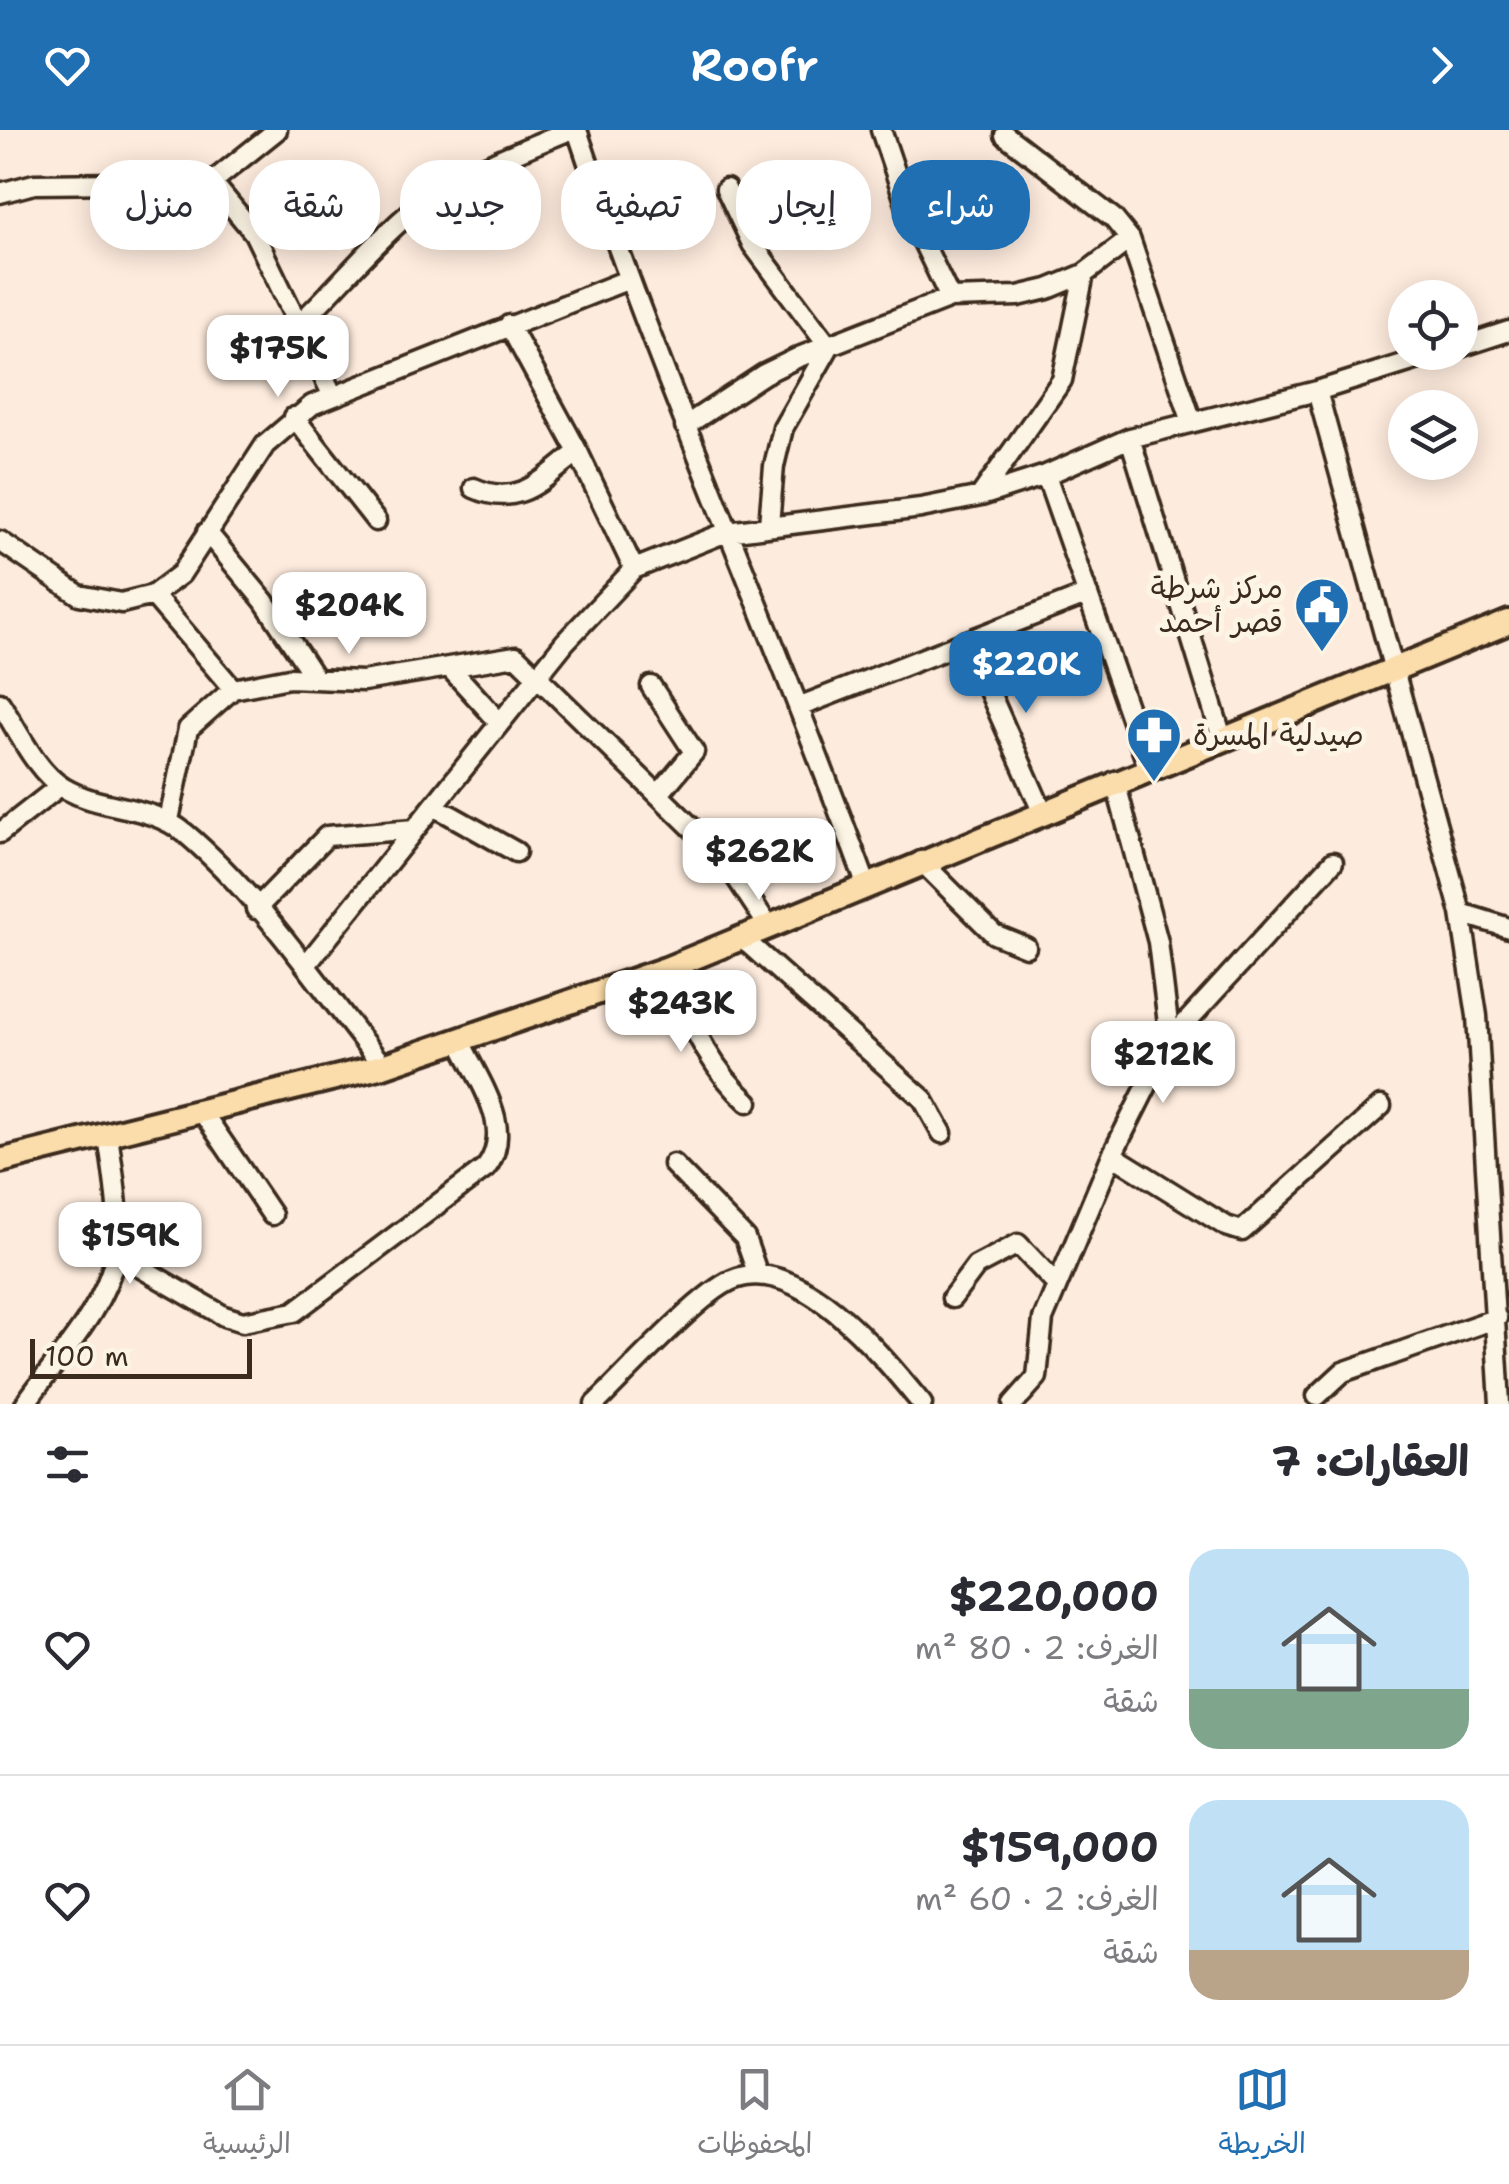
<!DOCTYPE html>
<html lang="ar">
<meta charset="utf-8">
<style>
body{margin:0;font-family:"Shantell Sans","Playpen Sans Arabic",sans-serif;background:#f7f7f7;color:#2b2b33;direction:rtl;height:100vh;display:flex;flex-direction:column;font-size:38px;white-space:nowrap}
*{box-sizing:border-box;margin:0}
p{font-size:32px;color:#7c7c81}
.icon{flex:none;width:55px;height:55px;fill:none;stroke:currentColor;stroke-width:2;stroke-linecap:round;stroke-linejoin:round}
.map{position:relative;height:1274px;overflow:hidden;direction:ltr}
.details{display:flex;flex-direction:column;background:#fff;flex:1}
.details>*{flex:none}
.banner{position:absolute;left:30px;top:30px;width:1000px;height:90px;direction:rtl;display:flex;gap:20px}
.controls{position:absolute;left:1388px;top:150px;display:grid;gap:20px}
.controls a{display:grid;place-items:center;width:90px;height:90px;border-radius:50%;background:#fff;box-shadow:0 5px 25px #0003;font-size:50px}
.scale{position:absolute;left:30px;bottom:25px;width:222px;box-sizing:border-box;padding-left:10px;border:5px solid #3b2a1e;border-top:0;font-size:28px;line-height:35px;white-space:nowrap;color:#3b2a1e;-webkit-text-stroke:8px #fcf5e5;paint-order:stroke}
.price{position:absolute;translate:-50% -85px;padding:0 22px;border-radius:20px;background:#fff;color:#222;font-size:32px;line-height:65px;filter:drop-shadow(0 2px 5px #0008)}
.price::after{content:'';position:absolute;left:50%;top:60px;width:30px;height:22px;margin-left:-15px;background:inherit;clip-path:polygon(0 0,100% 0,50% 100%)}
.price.on{background:#1f6fb2;color:#fff}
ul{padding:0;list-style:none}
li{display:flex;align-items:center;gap:30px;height:250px;padding:0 40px}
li+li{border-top:2px solid #e1e1e2}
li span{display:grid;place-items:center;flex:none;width:280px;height:200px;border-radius:30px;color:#555}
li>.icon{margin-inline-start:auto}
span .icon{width:120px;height:120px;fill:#fffc;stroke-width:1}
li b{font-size:42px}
h2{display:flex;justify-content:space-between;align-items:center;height:120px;padding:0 40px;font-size:42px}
.tag{padding:0 35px;border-radius:40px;background:#fff;box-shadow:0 5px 25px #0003;font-size:35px;line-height:90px}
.tag.on{background:#1f6fb2;color:#fff}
header{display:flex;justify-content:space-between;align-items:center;height:130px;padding:0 40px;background:#1f6fb2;color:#fff;font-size:45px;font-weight:600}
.menu{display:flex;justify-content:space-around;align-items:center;height:140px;border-top:2px solid #e1e1e2;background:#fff;font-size:28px;color:#7c7c81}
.menu a{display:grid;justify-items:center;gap:5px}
.menu .on{color:#1f6fb2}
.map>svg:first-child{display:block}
</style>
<header><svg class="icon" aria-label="forward" viewBox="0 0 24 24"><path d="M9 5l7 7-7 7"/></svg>Roofr<svg class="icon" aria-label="heart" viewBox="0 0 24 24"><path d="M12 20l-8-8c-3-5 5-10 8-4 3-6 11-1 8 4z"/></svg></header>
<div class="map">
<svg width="1509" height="1274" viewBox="0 0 1509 1274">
<rect width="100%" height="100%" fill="#fdebdd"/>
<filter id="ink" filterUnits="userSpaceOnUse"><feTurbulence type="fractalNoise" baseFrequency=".01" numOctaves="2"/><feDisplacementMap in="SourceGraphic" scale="20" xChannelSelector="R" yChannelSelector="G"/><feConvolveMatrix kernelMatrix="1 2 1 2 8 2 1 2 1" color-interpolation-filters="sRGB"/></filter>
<g filter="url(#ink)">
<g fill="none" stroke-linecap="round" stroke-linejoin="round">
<g stroke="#3b2a1e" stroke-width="25">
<path id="minor" d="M577,0c85,256 197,501 289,754
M881,0l28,83 41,85
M1005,5l108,83 17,21 62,183
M212,52l65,-52
M726,59l26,55 77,103 -46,81 -9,38 -5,59
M0,63l34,-9 178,-2 42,51 78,161
M300,193c38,-36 71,-78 111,-111 46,-38 104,-59 159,-82
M1460,217l49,-16
M1317,261l144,522 16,103 23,388
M294,287l82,104
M685,296l79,-52 35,-17 151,-59 68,-2 30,-7 36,-15 46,-35
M1130,308l92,300
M1046,345l102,292
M474,358c46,21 69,-10 104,-36
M981,365l81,-115 22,-106
M207,402l57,69 51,77
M0,411l79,54 42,8 32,-8 28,-21 84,-129 47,-40 315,-125
M634,439l93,-37 194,-24 60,-12 65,-21 84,-37 187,-47 124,-39
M153,465l80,94 56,-11 74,3 153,-25 208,203 45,68
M967,511l75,170
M450,538l50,55
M651,556l43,66 -35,42
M0,573c17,26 37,70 64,85 39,23 84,15 121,45 75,63 136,156 198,233
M801,576l287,-112
M434,676l82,46
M169,690l19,-91 45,-40
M0,703l60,-47
M921,731l73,73 32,13
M256,779l71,-73 88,-7
M1461,783l48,15
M742,808l181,161 19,34
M306,835l259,-323 69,-73 -56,-117 -69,-127
M666,839c23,48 41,97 82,133
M1170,910l163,-178
M201,980l71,105
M1112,1025l114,71 16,5 139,-125
M673,1034l72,74 13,37
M115,1123l109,63 19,6 51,-10 192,-144c30,-40 -8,-87 -26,-127
M952,1168l24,-32 42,-22 39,41
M1317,1266l26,-24 154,-54
M25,1274c31,-45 83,-97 91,-153 5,-39 -3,-77 -8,-116
M595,1274c30,-29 104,-110 137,-124 67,-29 153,79 190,124
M1013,1274l24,-27 6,-58 69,-164 58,-115 -12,-98 -43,-161"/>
</g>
<g stroke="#3b2a1e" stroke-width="30">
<path id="major" d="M0,1031l383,-95 283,-97 843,-347"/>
</g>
<use href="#minor" stroke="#fcf5e5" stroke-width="18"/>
<use href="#major" stroke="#fbddab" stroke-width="22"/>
</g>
</g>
<defs>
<g id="civic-pin" transform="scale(2.875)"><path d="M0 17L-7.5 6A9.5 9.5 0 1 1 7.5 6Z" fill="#1f6fb2" stroke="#fcf5e5"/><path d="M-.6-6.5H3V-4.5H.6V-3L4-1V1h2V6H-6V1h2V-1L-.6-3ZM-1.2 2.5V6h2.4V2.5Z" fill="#fff"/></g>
<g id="pharmacy-pin" transform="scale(2.875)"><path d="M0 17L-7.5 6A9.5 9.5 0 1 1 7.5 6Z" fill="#1f6fb2" stroke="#fcf5e5"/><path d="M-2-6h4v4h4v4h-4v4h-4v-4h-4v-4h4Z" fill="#fff"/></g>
</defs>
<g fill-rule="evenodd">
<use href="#civic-pin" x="1322" y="475"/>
<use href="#pharmacy-pin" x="1154" y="605"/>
</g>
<g text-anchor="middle" stroke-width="10" stroke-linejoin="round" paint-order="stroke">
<g font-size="30" fill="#3b2a1e" stroke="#fcf5e5" text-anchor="end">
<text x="1283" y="468">مركز شرطة<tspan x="1283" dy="34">قصر أحمد</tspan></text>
<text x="1193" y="615" text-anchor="start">صيدلية المسرة</text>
</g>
</g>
</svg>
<div class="controls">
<a><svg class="icon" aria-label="locate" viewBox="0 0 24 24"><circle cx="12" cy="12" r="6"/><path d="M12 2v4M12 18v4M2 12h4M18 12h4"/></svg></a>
<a><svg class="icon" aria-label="layers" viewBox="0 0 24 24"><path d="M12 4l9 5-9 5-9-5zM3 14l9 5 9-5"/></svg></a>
</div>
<div class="scale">100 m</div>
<b class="price" style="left:278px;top:270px">$175K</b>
<b class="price" style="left:349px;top:527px">$204K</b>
<b class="price on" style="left:1026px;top:586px">$220K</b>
<b class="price" style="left:759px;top:773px">$262K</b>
<b class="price" style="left:681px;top:925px">$243K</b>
<b class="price" style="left:1163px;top:976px">$212K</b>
<b class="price" style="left:130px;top:1157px">$159K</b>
<div class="banner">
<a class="tag on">شراء</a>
<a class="tag">إيجار</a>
<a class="tag">تصفية</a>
<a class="tag">جديد</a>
<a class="tag">شقة</a>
<a class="tag">منزل</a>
</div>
</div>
<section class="details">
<h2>العقارات: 7<svg class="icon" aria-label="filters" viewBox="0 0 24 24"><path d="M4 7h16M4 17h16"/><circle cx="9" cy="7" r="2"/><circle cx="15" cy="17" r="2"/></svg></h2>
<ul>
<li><span style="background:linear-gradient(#bfe0f5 70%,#7fa58c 0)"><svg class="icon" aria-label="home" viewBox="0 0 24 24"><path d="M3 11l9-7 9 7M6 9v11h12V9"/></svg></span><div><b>$220,000</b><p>الغرف: 2 · 80 m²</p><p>شقة</p></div><svg class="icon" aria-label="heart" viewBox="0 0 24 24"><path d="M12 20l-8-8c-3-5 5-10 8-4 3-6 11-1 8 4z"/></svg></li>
<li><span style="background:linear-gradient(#bfe0f5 75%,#b9a48a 0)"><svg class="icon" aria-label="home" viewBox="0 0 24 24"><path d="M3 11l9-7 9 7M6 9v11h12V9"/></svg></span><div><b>$159,000</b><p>الغرف: 2 · 60 m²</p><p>شقة</p></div><svg class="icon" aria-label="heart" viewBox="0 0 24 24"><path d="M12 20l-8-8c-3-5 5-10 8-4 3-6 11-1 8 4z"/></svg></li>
</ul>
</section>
<nav class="menu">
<a class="on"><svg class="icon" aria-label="map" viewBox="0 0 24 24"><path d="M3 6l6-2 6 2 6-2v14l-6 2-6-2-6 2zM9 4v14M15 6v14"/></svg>الخريطة</a>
<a><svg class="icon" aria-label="saved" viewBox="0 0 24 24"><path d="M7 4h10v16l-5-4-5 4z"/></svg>المحفوظات</a>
<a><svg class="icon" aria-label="home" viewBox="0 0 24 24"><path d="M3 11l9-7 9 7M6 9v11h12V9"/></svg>الرئيسية</a>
</nav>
